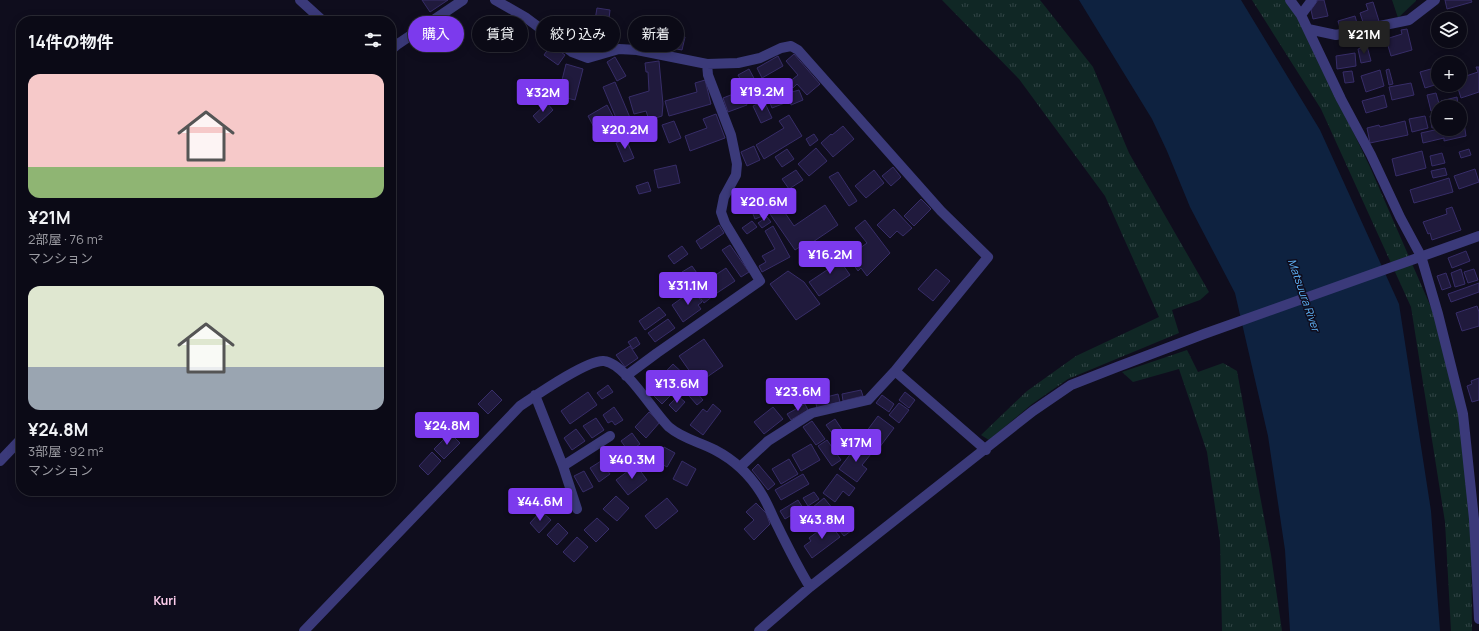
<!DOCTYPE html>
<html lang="ja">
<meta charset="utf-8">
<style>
body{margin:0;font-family:Manrope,"Noto Sans JP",sans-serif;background:#14131f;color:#f1f3f6;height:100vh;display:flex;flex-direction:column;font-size:15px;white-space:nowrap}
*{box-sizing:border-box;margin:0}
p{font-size:13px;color:#9a9aa1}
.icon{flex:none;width:22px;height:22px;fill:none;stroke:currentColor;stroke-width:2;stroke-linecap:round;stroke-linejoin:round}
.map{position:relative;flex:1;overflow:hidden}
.panel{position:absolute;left:16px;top:16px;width:380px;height:480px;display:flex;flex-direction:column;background:#0b0a16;border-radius:16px;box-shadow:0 2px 10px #0003,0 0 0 1px #2b2b35}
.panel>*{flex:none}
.top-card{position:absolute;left:408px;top:16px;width:380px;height:36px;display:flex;gap:8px}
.fabs{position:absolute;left:1431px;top:12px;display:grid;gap:8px}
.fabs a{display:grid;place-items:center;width:36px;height:36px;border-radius:50%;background:#0b0a16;box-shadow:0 2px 10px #0003,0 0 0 1px #2b2b35;font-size:20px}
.price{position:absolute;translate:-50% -34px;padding:0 9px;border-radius:4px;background:#7c3aed;color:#fff;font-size:13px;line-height:26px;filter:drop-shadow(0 1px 2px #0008)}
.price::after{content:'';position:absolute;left:50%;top:24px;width:12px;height:9px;margin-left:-6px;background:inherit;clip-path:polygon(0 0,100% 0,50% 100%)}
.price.selected{background:#222;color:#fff}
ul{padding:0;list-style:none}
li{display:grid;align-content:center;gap:8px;height:212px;padding:0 12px}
li span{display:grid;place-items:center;height:124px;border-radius:12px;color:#555}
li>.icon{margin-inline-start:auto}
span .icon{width:72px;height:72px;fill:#fffc;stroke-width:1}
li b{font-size:17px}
h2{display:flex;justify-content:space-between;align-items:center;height:48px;padding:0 12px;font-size:17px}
.pill{padding:0 14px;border-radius:18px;background:#0b0a16;box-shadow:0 2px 10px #0003,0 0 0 1px #2b2b35;font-size:14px;line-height:36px}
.pill.selected{background:#7c3aed;color:#fff}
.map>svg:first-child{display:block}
</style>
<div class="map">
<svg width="1479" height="631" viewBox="0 0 1479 631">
<defs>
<pattern id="grass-tufts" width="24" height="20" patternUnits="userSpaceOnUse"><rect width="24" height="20" fill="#102725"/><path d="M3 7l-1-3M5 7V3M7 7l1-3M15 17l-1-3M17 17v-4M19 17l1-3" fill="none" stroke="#324546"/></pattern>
</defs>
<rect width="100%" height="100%" fill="#0f0d1d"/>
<path fill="url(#grass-tufts)" d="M942,0h98l53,67 36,86 80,139 -9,8 -28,10 7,23 -111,46 -36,25 -43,36 -8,-5 46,-44 49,-35 83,-39 -54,-121 -86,-117z
M1252,0h33l13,17 72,150 63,145 27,104 11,104 1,111h-21l-6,-109 -34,-215 -90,-198z
M1187,350l11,22 25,-9 14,8 34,184 11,76h-60l-2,-90 -13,-89 -28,-83 -46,13 -11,-10z"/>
<path fill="#102725" d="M1392,0h24v1l-18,17z"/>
<path fill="#0e2240" d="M1079,0h162l79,130 79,174 32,207 9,120h-150l-5,-81 -17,-114 -33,-143 -45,-86 -23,-56 -15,-32z"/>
<path fill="#201a3d" stroke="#372d68" d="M422,0h26l-18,12z
M1318,0h6l4,16 -15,3 -2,-9z
M1445,0h26l1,2 -25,7z
M1373,2l6,19 -15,4 -4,-12 8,-3 -2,-6z
M597,8l13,2 -2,17 -9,-2 -1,9 -11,-1 2,-14 6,1z
M1355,16l2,7 -17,5 -2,-7z
M1407,29l5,21 -21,6 -5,-17 16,-5 -1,-4z
M658,31l27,6 -3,13 -26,-5z
M1359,33l2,8 -8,2 -2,-8z
M584,37l14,2 -1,8 -14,-2z
M551,45l14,10 -7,10 -14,-10z
M1367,46l4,15 -10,2 -3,-14z
M1355,53l1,13 -19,3 -1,-13z
M794,54l26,30 -13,11 -10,-11 -4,4 -4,-6 9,-7 -12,-14z
M778,56l5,10 -21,12 -5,-10z
M615,57l11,19 -9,5 -10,-19z
M659,61l4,43 -1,12 -13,4 -3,-9 -12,3 -5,-17 20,-6 -1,-19h-2l-1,-9z
M566,64l17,5 -8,31 -17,-4z
M1438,67v17l-13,4 -5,-16z
M1476,67h3v25l-18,6 -4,-13h3v-14l3,6 15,-5z
M749,69l14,26 -11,6 -14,-26z
M1389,69l4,15 -4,1 -3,-15z
M1380,70l4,16 -18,6 -5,-16z
M1352,71l2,11 -9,1 -2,-11z
M705,80l6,24 -42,12 -4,-15 32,-9 -2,-9z
M615,82l16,38 -12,5 -16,-38z
M1411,83l3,12 -22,5 -3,-13z
M788,84l4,8 7,-2 4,10 -12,5 -1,-4 -18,7 -6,-15z
M741,91l6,14 -19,7 -5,-14z
M1436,93l4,14h-2v2l-7,2 -4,-16z
M1384,95l3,12 -21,6 -4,-12z
M1457,97l1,8 -16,2 -1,-6z
M764,101l8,17 -11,5 -8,-17z
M547,103l6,7 -14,13 -6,-7z
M607,105l10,19 -19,11 -10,-19z
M716,114l9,24 -35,13 -5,-15 22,-8 -4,-9z
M789,115l13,21 -38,23 -8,-14 28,-17 -5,-7z
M1438,115v11l-6,2 -2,-12z
M1425,116l3,12 -16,4 -3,-13z
M674,121l7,17 -12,5 -7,-18z
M1405,121l3,14 -38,8 -3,-15 12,-3 1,2z
M1464,123l2,13 -22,5v-3l-21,5 -2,-10 18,-4h21v-5z
M843,126l11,13 -21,18 -12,-14 10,-9 1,1z
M814,134l4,6 -8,6 -4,-7z
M626,139l8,19 -10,4 -8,-19z
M754,146l6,14 -13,6 -6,-14z
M816,148l11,13 -18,15 -11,-12z
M787,149l7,10 -12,8 -7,-10z
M1469,149l2,6 -10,3 -2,-6z
M1422,151l4,17 -30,8 -4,-17z
M1442,153l3,10 -13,3 -2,-10z
M676,165l4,18 -22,5 -4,-18z
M893,167l8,10 -10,9 -9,-10z
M1445,168l2,7 -14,3 -2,-7z
M1475,169l4,13 -20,7 -5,-13z
M796,170l7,10 -14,9 -7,-10z
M874,170l10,13 -18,15 -11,-12z
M838,172l19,29 -8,5 -20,-29z
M1449,178l4,14 -39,11 -4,-13z
M648,182l3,9 -12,3 -3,-8z
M767,189l8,13 -6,4 -9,-12z
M757,192l8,23 -10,4 -9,-23z
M921,199l10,10 -17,17 -10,-10z
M825,205l13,20 -31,21 -1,-3 -11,7 -25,-36 11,-7 13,19z
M1452,207l9,23 -29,10 -2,-7 -2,1 -5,-12 24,-8 -1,-5z
M894,209l18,19 -9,8 -6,-5 -7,7 -13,-13z
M767,217l4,5 -9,6 -4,-5z
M865,220l25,33 -23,23 -6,-8 -3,3 -10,-14 19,-14 -12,-15z
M752,221l5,6 -10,7 -5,-6z
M719,225l5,8 -23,16 -5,-8z
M773,226l17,31 -28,15 -3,-6 7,-4 -4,-6 13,-7 -10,-18z
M730,245l19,27 -8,5 -19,-27z
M682,246l6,8 -14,10 -6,-8z
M1466,251l4,10 -18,7 -4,-10z
M834,252l16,23 -31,21 -10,-14 21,-14 -6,-9z
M692,266l21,30 -9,7 -22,-31z
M726,268l9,13 -18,12 -9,-13z
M936,269l14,12 -17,20 -15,-12z
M1461,269l4,15 -10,3 -4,-14z
M1474,269l4,11 -10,3 -4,-11z
M788,271l16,11 16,22 -24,16 -26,-36z
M1446,273l5,14 -9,3 -5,-14z
M1479,283v9l-28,10 -3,-8z
M693,290l9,12 -4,3 3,4 -18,13 -11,-17z
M1477,306l2,6v14l-17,5 -6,-18z
M659,307l7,8 -21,15 -6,-9z
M668,319l7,9 -20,14 -7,-9z
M636,337l4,7 -7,5 -5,-7z
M704,339l19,27 -16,11 -5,-7 -9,6 -14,-20z
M630,346l8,12 -13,9 -9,-12z
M673,364l15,14 -26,26 -14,-14z
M1479,378v22l-7,2 -5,-16 5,-2 -1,-3z
M689,384l14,16 -6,5 -14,-16z
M608,385l5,7 -11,7 -5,-6z
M492,390l10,10 -14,14 -10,-10z
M861,390l2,6 -20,5 -1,-7z
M588,392l9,13 -27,19 -9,-13z
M905,392l10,8 -6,8 -10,-8z
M838,394l2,8 -23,6 -2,-8z
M882,395l12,9 -5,8 -13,-9z
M678,396l7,6 -9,10 -7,-7z
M899,403l10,7 -10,13 -10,-8z
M713,404l8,7 -18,24 -13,-10 13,-16 4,3z
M805,404l3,6 -17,10 -4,-6z
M614,407l9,13 -8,5 -3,-4 -4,2 -5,-8z
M773,407l10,12 -19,15 -10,-12z
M649,412l11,10 -14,16 -11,-11z
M878,416l16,12 -18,24 -16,-12z
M466,417l10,10 -11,11 -10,-10z
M596,418l8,12 -12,8 -9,-12z
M835,419l10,15 -8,6 -11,-15z
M812,421l13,18 -9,6 -13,-18z
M576,429l9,12 -13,9 -8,-12z
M450,433l10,10 -16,16 -10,-10z
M632,433l8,11 -11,8 -8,-11z
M827,440l14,20 -9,6 -14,-20z
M811,444l9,16 -19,11 -9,-16z
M858,444l13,10 -9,11 5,4 -10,13 -18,-13z
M615,447l10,13 -12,8 -9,-13z
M664,447l11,6 -8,14 -11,-6z
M432,452l9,9 -13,14 -9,-9z
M789,459l9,15 -17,10 -9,-15z
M601,461l9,13 -11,8 -9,-14z
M682,461l14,8 -9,17 -14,-7z
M758,464l17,20 -7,6 -16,-20z
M636,465l11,15 -19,15 -12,-15z
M584,471l9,16 -10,5 -9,-16z
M803,474l6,10 -28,16 -6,-10z
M837,474l18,14 -6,8 -6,-5 -8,11 -12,-9z
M814,492l5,7 -11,7 -5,-8z
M616,496l13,12 -12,13 -14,-12z
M667,498l11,13 -22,18 -11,-13z
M824,498l27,33 -7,5 -20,-24 -4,3 -7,-8z
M798,500l5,8 -18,11 -5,-8z
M756,503l10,10 4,11 -16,16 -10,-11 10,-9 -8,-8z
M541,511l10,9 -12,13 -9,-10z
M597,518l12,11 -13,13 -12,-12z
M558,523l10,10 -11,12 -10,-10z
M829,523l11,14 -28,21 -8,-12 7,-5 -2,-3z
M577,537l11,10 -14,15 -11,-10z"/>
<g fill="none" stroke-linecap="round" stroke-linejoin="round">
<path stroke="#3b3a7a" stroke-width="10" d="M300,0l23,21
M495,0l30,17 47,35 16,6 31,-9 18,1 70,14 31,-1 22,-5 21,-10 10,-2 7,4 143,161 47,46 -93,114 -27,29 -56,13 -44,28 -28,26
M1290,0l11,15 40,84 30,56 29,62 21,39 17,58 25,100 11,105 5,100
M1301,15l11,-15
M1308,29l28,6 73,-15 26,-20
M391,50l7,-6 65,-44
M895,371l91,79
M626,376l31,-23 103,-72 -35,-58 -4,-11 3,-15 12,-22 1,-11 -6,-29 -23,-60 -1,-11
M535,395l28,71 14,43
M0,461l21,-22
M563,466l47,-30
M304,631l216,-225c15,-10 68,-47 84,-45 21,2 50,52 65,66 14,12 31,15 46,23 19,10 35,25 46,43 6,9 10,20 15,30 11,22 21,43 34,64
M759,631l51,-44 223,-176 38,-26 46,-18 87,-33 275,-98"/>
</g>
<g text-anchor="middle" stroke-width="3" stroke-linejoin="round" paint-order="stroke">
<g font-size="11" font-style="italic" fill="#5fb3f7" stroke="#0f0d1d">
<text transform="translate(1304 295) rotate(71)" y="4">Matsuura River</text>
</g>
<g font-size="12" font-weight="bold" fill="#fdcdec" stroke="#0f0d1d">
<text x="165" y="605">Kuri</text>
</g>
</g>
</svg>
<div class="fabs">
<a><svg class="icon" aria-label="layers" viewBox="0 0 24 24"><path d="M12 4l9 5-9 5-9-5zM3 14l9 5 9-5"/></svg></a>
<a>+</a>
<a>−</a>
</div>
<b class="price selected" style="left:1364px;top:55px">¥21M</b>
<b class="price" style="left:762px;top:112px">¥19.2M</b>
<b class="price" style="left:543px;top:113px">¥32M</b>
<b class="price" style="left:625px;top:150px">¥20.2M</b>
<b class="price" style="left:764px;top:222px">¥20.6M</b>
<b class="price" style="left:830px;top:275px">¥16.2M</b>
<b class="price" style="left:688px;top:306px">¥31.1M</b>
<b class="price" style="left:677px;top:404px">¥13.6M</b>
<b class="price" style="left:798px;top:412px">¥23.6M</b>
<b class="price" style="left:447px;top:446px">¥24.8M</b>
<b class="price" style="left:856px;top:463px">¥17M</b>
<b class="price" style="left:632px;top:480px">¥40.3M</b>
<b class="price" style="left:540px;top:522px">¥44.6M</b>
<b class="price" style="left:822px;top:540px">¥43.8M</b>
<div class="top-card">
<a class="pill selected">購入</a>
<a class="pill">賃貸</a>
<a class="pill">絞り込み</a>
<a class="pill">新着</a>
</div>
<section class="panel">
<h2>14件の物件<svg class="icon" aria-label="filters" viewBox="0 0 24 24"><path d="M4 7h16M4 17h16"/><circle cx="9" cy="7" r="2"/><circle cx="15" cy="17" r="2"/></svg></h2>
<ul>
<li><span style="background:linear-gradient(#f6c9c9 75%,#8fb573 0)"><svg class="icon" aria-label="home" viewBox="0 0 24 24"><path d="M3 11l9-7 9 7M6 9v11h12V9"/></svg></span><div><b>¥21M</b><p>2部屋 · 76 m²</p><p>マンション</p></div></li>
<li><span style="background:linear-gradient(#dfe7d0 65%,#9aa5b1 0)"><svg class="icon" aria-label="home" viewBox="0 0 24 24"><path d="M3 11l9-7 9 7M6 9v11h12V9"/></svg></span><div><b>¥24.8M</b><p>3部屋 · 92 m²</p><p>マンション</p></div></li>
</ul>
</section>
</div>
